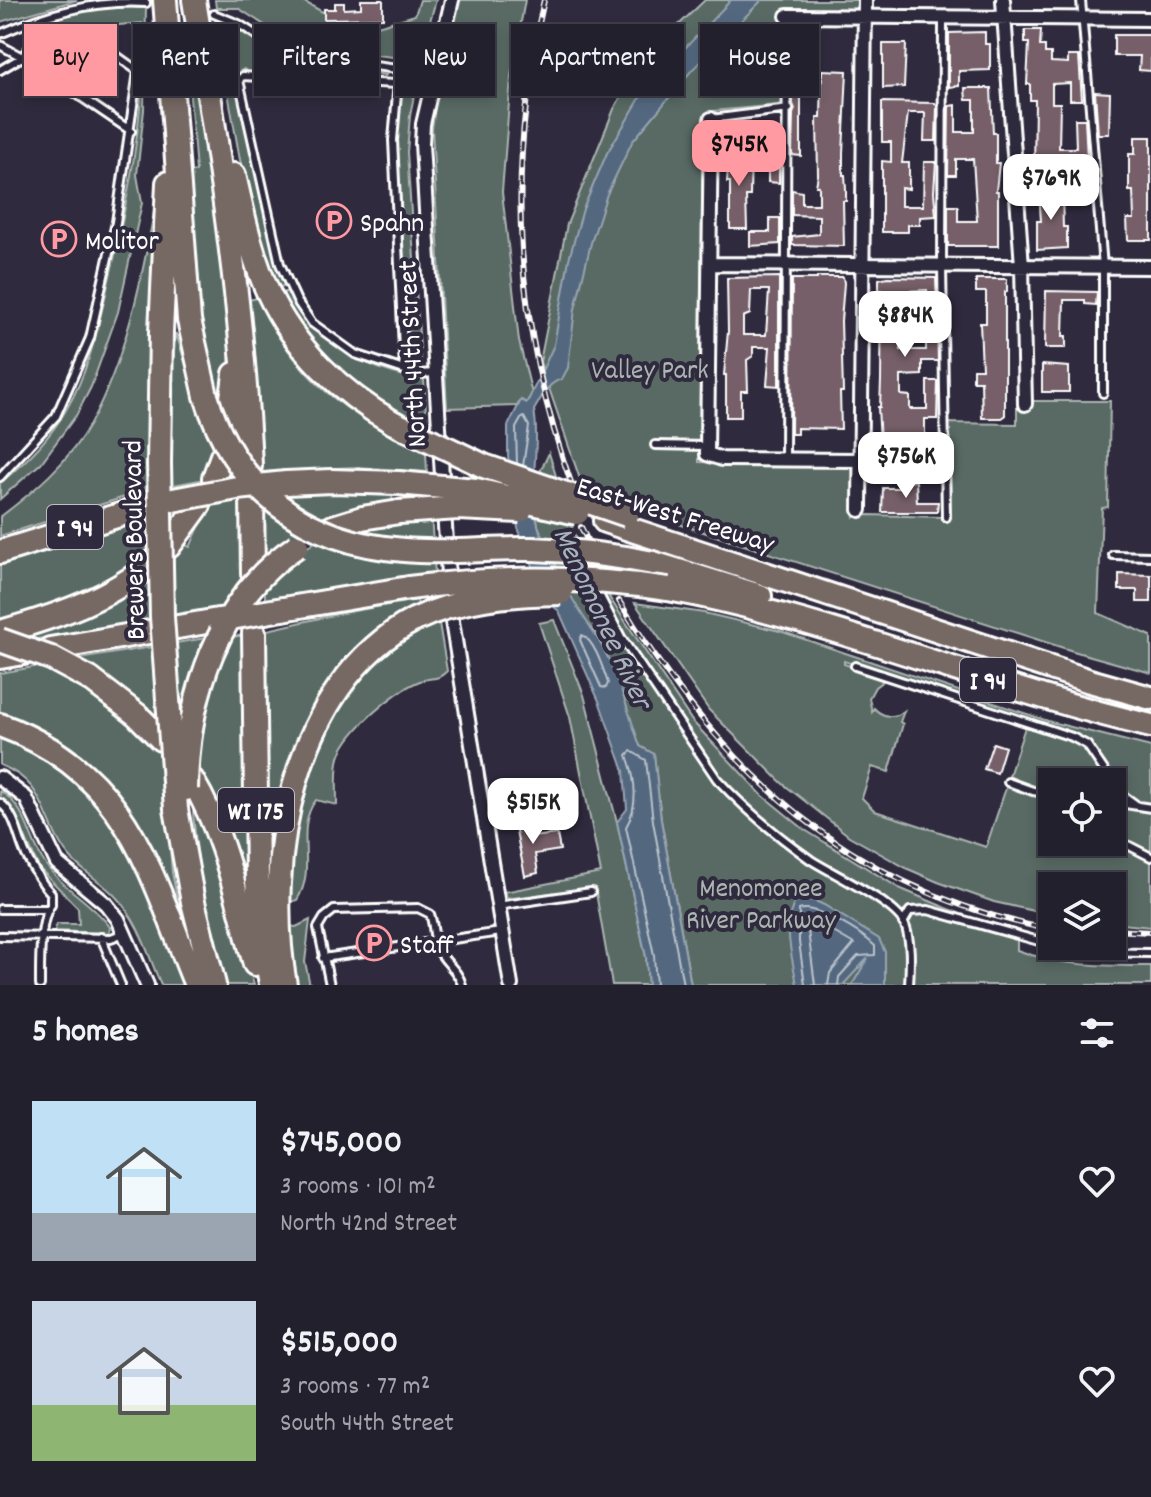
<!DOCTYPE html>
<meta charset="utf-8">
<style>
body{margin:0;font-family:Dekko,sans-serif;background:#2f2d3a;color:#f1f3f6;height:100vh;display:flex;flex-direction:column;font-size:30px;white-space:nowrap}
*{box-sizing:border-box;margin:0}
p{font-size:26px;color:#a3a3aa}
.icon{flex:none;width:44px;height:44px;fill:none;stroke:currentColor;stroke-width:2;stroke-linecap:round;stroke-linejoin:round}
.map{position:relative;height:985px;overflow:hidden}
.sheet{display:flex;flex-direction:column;background:#23202e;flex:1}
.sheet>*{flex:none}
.top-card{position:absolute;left:24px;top:24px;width:1104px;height:72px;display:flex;gap:16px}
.controls{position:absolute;left:1038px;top:768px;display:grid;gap:16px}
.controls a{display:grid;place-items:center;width:88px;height:88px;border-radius:0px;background:#23202e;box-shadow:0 4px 12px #0003,0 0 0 2px #403e4a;font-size:40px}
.price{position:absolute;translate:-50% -68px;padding:0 18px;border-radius:16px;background:#fff;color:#222;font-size:26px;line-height:52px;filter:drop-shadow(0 2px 4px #0008)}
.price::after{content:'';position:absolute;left:50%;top:48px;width:24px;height:18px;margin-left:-12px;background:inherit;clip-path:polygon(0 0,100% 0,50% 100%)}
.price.active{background:#ff9aa2;color:#111}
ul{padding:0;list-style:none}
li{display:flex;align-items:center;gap:24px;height:200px;padding:0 32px}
li span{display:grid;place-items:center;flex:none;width:224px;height:160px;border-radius:0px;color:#555}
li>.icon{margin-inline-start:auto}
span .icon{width:96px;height:96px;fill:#fffc;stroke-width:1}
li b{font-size:34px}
h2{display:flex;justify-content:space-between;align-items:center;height:96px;padding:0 32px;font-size:34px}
.tag{padding:0 28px;border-radius:0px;background:#23202e;box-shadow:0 4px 12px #0003,0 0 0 2px #403e4a;font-size:28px;line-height:72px}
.tag.active{background:#ff9aa2;color:#111}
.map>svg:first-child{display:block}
</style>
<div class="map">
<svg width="1151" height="985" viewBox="0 0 1151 985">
<rect width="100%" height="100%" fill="#2f2a3d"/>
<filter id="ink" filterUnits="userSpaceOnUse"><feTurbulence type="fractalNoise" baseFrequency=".0125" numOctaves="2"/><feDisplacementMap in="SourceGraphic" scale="16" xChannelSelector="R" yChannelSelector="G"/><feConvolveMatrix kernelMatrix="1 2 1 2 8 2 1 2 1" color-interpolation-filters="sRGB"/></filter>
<g filter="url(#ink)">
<path fill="#586b64" stroke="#acb5b2" stroke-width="2" d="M0,0h77l-77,22z
M215,0h86l38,21 35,6 41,-12 5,-15h16l-17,60 -122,-14 -59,-38h-22z
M458,0h67l-14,77 -9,115 17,149 13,53 -6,9 -5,-3 -4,6 -70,2 -15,-279 7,-52z
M705,0h153l-2,8 -3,1 -52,-1 -13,4 -5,11 -1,79 -4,3 -65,6 -6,2 -4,7 -4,342 150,5 5,5v45l15,-2 73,2 -1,-94 76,1v-23h93l-2,106 -6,1 -4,105 53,23v37l-78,-22 -441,-142 -16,-10 -33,-11 -43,-126 27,-138 47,-115 21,-37 31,-35z
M118,7l28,1 -2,102 -7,65 5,28 -24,109 -27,75 -14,27 -36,49 -41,36v-16c25,-20 50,-45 66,-73 22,-37 31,-79 41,-121 20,-84 40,-179 35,-266l-105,9 -4,-5c23,-15 58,-17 85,-20z
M214,14l69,45 103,16 -4,4 -135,-7 -3,-3 -9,5v10l42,185 7,16 -8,6 -13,-24 2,-16 -25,-91z
M187,60h3c10,57 19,113 27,171 12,81 25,172 -12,248l-58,11 -147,46v-19c33,-25 69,-55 90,-93 35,-64 51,-140 64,-212l2,18 -8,158 2,27 20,-24 6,-58 20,65 6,-41 -12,-184 6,-2z
M407,77l5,1 4,7 -6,31 -3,36 14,213 -11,-11 -13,-210 4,-46z
M285,292h3c6,11 12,25 21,33 31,28 73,50 115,54l3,51 -96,-58 -53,-77z
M257,298c42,85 87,114 169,155l1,19 -70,-5 -98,5 -3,-96 -7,-76z
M238,400l8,205 -246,40 183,-101 7,3 36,-79z
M549,453l24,79 38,68 81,121 70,74 43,35 94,58 64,27 84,24c-21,5 -61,-16 -83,-22l1,5 52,17v11c44,17 87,16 134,16v19h-460l-30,-165 -7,-66 -14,-8 -30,-81 -15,-32 -19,-24 -38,-83 -6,-52 8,-2z
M307,492h51l34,4 1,5 -24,5 -48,16 -43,-27z
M263,505l40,28 -39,29z
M193,507l-45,52 -37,25 -111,42v-63l88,-30z
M431,514l2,29 -82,-10 10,-9z
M318,540l116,21 1,12 -170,29v-21l26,-23z
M417,600l2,9 -57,37 -19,18 -24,39 -50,191 -3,-127 2,-25 -5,-111 79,-18z
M635,603l69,10 76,18 271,91 100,25v58l-39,-6v-17h-60v9l-26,-6 -17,-9 16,-49 -12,-4 1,-4 69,21 -18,-9 -221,-70v3l43,14 -12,9 -6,11 3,14 2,-4c8,9 20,11 30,3l-4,11 3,2 -14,48 -17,-5 -10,31 13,13 111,36 21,-62 14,6 31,6v45l41,3v-3h19v-2l39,20v67l-39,-4v-37h-60v29l-58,-13 -56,-20 -30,-13 -59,-33 -67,-53 -73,-73z
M554,620l30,75 33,127 29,135 2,28h-36l-17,-98 -82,11 -8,-1 -1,-5 97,-19 -31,-156 -31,-94z
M439,623l8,48c-11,11 -14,5 -27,10 -25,9 -78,54 -82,81 -2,14 -1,29 -1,43l-21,-5c-23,30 2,67 -19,100l-6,2 -2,24 7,1 14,-7 -5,42 5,23h-19c-14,-107 3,-259 88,-334 11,-9 23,-20 36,-24 7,-3 16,-3 24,-4z
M244,635l-1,130 4,131 -54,-129 4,-35 29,-94z
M212,637l-31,107 -108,-84z
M51,664l38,22 73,64 10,122 10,51c-16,-36 -29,-78 -51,-111 -31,-46 -78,-81 -131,-96v-43z
M0,733l16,6 62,39 51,67 57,140h-25c-13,-30 -22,-64 -45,-88 -15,-17 -38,-27 -51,-46 -24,-35 -19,-68 -65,-86z
M0,791c28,16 28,49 46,74 17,24 46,37 64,62l-1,6 -54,-2 1,-7h23l-1,-16 -39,-40 -23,-51 -16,-17z
M192,796l19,41 43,148h-27c-19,-62 -32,-125 -35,-189z
M1112,805l39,6v44l-39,-20z"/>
<path fill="#53677f" stroke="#98a4b2" stroke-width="2" d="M731,0h31l-70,70 -60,72 -25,52 -16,49 -16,66 -7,59 -6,11c-15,4 -20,18 -28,31 7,38 -7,76 4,115 9,33 37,80 56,108 21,30 34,79 46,113l14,8 7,66 30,165h-43l-2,-28 -29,-135 10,-13 -3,-38 -25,-70 -40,-90 -12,-10 -29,-73 -4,-24 -6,-48v-30l13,-26 6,3 27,-58 15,-86 14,-50 24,-56 38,-63z
M796,900h17l11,5 55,34 6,13v33h-33l16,-27 -25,27h-46c-4,-25 -16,-62 -1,-85z"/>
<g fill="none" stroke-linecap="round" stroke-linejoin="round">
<path stroke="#bac2cc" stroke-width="2" d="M517,464l-1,-36 5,-9 3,-2 5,9 -6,40
M582,635c13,6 21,34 26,48l-2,5 -5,-1 -21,-47z
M656,985l-2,-30 -28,-128c13,-22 10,-47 1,-72l4,-4 15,9 7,61 30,164
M805,985l-6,-43v-32c15,-7 64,24 76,36v9l-17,1 -19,21 -1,8
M815,985l-8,-62 4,-4 43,25 -24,29 -2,12"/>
</g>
<path fill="#765e68" stroke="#fff" stroke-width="2" fill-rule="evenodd" d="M361,0h22v18l-59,1v-10h11v-6h9v6l17,-1z
M1025,30h16l-1,16h5v7h6v9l17,1v-7h11l3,44h-12v-17l-18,1v19h8l-1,45h17l-1,-29h10l3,59h-12v-7l-42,2 1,-73h-5v-16h-3l2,-41h-4z
M985,32v12h5v26l-31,1v15l-10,1v-54z
M1114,35h37v36l-12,-1 1,-14h-26z
M793,36h25v7l-17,1v42h4v10h-4v60l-9,-1 1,-41 2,-5 -2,-5z
M883,44h23l-2,43 -21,1z
M822,70l25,1 -4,82v22h2l1,15v11h-3l1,45 -52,-1v-8l27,-3v-18l-27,-1v-25l10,2v12h17v-18h-3l2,-11 -1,-57h4z
M965,88h26l2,45h3v30h3l-3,28h2v55h-50v-40h10v15h19l-4,-62h-17v16h-8l1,-69 7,-1v27h18v-32h-8z
M1095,92l15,1 -1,41h-11z
M882,102l53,1 2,3 -1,35h-12l1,-28h-17l-6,50h7v26l-8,-1v18h22l1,-44h12l-2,30 2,24 -16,1v8h-12v7h-26v-71l9,1v-20h-9z
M1135,137h16v103h-23l-1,-21h7l-1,-28h-4v-37h6z
M768,151h11v32l-11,-1z
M729,152h22l-1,44h-4l1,33h-17v-47h-3z
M1039,192h23l1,35h4v21l-30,2v-29h4z
M770,218h10v26l-30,2v-14h20z
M779,277v109l-12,-1 3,-38h-17v9l-6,4 1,31h-7v26h-15v-42h-2l4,-44 -1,-53zM751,290h18l-3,45h-23v-18l7,-3z
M817,277h26l1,6 -3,38 2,71h-3l1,37 -44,-1v6h-6l1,-155h25z
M887,277l49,1 1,28h-10v-16l-20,1v17h17v18h-17v5h-6v19h25v-28h11l1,39h-16v14l-21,1v19l9,1v13h17v-28h11l-1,38h-12v20l-24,-1v5l-21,-1 -2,-35h2l1,-27 1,-90h-3v-11z
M976,279h31v13h-2v124l-3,2h-20l-1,-37h-8v-12h9l-2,-46h6v-31h-10z
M1046,291l51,1 -1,13 -11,-1v-4h-21l-1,36h3v12h-21z
M1042,365l27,2v25h-27z
M916,481l1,21h21l-1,10h-55l1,-24h22l-1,-6z
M1119,574l32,1v27h-14v-12h-18z
M993,743l12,4 -8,26 -13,-4z
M528,819l4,18 25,-3 3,16 -25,4 3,19 -13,3 -11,-55z"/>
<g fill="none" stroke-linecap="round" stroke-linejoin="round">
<g stroke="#fff" stroke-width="12">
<path id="lane" d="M1081,0l22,267v126
M214,14l25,10 47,30 148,20
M943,17l-1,248 4,252
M0,34c45,-20 96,-34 146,-31
M0,45l22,12 109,74
M0,70l22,-13 16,-20 45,-5 55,39 -22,151 -26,116 -34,78 -56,61
M396,84l-153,-8 -4,4 41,184 17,37 15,22 43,31 49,16 -11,-230 6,-70
M711,119l78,-10
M404,370l13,4 19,-1
M655,445l51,1
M785,460l2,-444
M1113,555l38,1
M595,587l26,50 96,142c28,30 60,57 94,81 22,14 82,42 93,63 8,17 6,44 5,62
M855,666l217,71 15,8 25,37
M1008,782l25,9 19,3
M1112,783l12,13 11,8
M1112,802l39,6
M0,803c16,11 18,36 26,52 7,14 14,27 25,38v12c-12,15 -11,60 -11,80
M1112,837l39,20
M497,906l94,-14
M0,909h47
M903,923l7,-12 18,-1 150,42 73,1
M0,936l111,2 13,-5
M101,937l20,48
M323,958l178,-26
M330,985l-12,-57 6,-10 10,-8 84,-2 12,6c4,11 3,22 7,33 6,15 21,22 25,38"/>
</g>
<g stroke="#fff" stroke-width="18">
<path id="street" d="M452,0l-29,124 -1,20 28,465 61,376
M1003,0l19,266 3,138
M787,16l364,3
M711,119l-4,335 15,5 139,1
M710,264l441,3
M860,510l5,-510
M0,778l26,20 31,65 49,41 12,15 29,66"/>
</g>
<g stroke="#fff" stroke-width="28">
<path id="highway" d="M165,0l24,320 17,76
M194,0c25,155 49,310 56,466
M234,175c9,39 17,80 34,117 26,56 73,101 126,131
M228,431l7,-57
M159,463l2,-131 7,-149
M214,478l8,-22
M286,483l46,-2 66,2
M252,497l1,76
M605,521l485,160 61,17
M333,527l29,-9 37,-6
M169,546l30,-41
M0,552l152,-47
M653,563l107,33
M668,589c165,30 320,99 483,137
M283,609l126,-21
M172,628l46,-8
M1,632c53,-15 109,-33 152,-70
M254,633l3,248 6,58 8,45
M50,649l105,-18
M0,657l24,-4
M90,679l47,36 24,24
M0,725c129,47 149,146 196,260
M192,780c34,56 45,121 63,184
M176,809l17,93 21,83
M285,985c-22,-124 8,-301 129,-365"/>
</g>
<use href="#lane" stroke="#2f2a3d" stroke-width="6"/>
<use href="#street" stroke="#2f2a3d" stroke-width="12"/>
<use href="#highway" stroke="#766864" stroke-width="22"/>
<g stroke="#fff" stroke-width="6">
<path id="rail" d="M544,0c-39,171 -30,326 30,491
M581,527l9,19
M598,565l3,5
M619,601c105,172 230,289 433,329
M1112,930l39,2"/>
</g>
<use href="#rail" stroke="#2f2a3d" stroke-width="3" stroke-dasharray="9" stroke-linecap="butt"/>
<g stroke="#fff" stroke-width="28" stroke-linecap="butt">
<path id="highway-bridge" d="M206,396c29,94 100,147 198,154 42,4 85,-2 128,-1 41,1 81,6 121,14
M394,423l90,43 143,49
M159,463l3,154 14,192
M398,483l78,7 101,23
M173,500l64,-12 49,-5
M399,512l59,-4 62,3
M409,588c87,-11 172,-12 259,1
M219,620l64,-11
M414,620c46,-22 97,-26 147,-27
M0,640l51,18 39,21
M186,789c1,-91 31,-190 111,-243"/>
</g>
<use href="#highway-bridge" stroke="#766864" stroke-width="22"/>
</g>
</g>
<defs>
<g id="parking-ring" transform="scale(1.8)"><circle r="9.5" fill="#2f2a3d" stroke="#ff9aa2" stroke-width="1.5"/><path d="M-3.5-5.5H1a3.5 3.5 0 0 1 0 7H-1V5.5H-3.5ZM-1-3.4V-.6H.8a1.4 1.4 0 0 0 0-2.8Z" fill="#ff9aa2"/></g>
</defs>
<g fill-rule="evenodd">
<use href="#parking-ring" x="334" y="221"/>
<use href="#parking-ring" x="59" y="239"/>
<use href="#parking-ring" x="374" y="943"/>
</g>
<g text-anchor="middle" stroke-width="8" stroke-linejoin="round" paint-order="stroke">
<g fill="#2f2a3d" stroke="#c1bfc5" stroke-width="2">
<rect x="47" y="505" width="56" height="44" rx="6"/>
<rect x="960" y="658" width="56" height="44" rx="6"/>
<rect x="218" y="788" width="76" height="44" rx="6"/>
</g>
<g font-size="26" font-weight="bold" fill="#fff">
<text x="75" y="536">I 94</text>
<text x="988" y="689">I 94</text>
<text x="256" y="819">WI 175</text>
</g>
<g font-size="28" fill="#fff" stroke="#2f2a3d" text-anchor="start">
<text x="360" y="231">Spahn</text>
<text x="85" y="249">Molitor</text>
<text x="400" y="953">Staff</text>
</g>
<g font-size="28" fill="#fff" stroke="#2f2a3d">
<text transform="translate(410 354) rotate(-93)" y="10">North 44th Street</text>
<text transform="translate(676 513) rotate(17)" y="10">East-West Freeway</text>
<text transform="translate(132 540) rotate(-91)" y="10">Brewers Boulevard</text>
</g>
<g font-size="28" fill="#acb5b2" stroke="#2f2a3d">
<text x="650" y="378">Valley Park</text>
<text x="761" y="896">Menomonee<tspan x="761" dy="32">River Parkway</tspan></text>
</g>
<g font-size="30" font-style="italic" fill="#a9b3bf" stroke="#2f2a3d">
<text transform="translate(604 617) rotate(65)" y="10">Menomonee River</text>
</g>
</g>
</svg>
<div class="controls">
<a><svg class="icon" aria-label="locate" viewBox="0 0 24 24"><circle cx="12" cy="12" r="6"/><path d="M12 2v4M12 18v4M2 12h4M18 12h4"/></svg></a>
<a><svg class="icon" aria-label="layers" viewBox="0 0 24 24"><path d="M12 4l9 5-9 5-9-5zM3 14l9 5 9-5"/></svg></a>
</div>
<b class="price active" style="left:739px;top:188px">$745K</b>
<b class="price" style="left:1051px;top:222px">$769K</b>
<b class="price" style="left:905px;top:359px">$884K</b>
<b class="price" style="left:906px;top:500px">$756K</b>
<b class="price" style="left:533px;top:846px">$515K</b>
<div class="top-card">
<a class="tag active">Buy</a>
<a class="tag">Rent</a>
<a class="tag">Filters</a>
<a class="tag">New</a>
<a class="tag">Apartment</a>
<a class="tag">House</a>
</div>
</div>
<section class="sheet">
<h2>5 homes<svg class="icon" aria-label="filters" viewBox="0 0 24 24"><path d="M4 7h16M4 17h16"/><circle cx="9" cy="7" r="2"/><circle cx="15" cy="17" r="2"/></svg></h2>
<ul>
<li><span style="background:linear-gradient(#bfe0f5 70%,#9aa5b1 0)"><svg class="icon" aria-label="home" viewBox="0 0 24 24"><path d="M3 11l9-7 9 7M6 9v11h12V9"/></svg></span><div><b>$745,000</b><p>3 rooms · 101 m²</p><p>North 42nd Street</p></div><svg class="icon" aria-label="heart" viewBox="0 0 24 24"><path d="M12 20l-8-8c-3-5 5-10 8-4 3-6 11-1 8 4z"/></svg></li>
<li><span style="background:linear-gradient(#c9d6e8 65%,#8fb573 0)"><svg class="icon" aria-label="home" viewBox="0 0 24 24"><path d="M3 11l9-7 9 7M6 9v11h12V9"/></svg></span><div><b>$515,000</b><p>3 rooms · 77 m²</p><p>South 44th Street</p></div><svg class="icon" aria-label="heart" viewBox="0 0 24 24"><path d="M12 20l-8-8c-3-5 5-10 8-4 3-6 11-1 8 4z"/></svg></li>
</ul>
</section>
